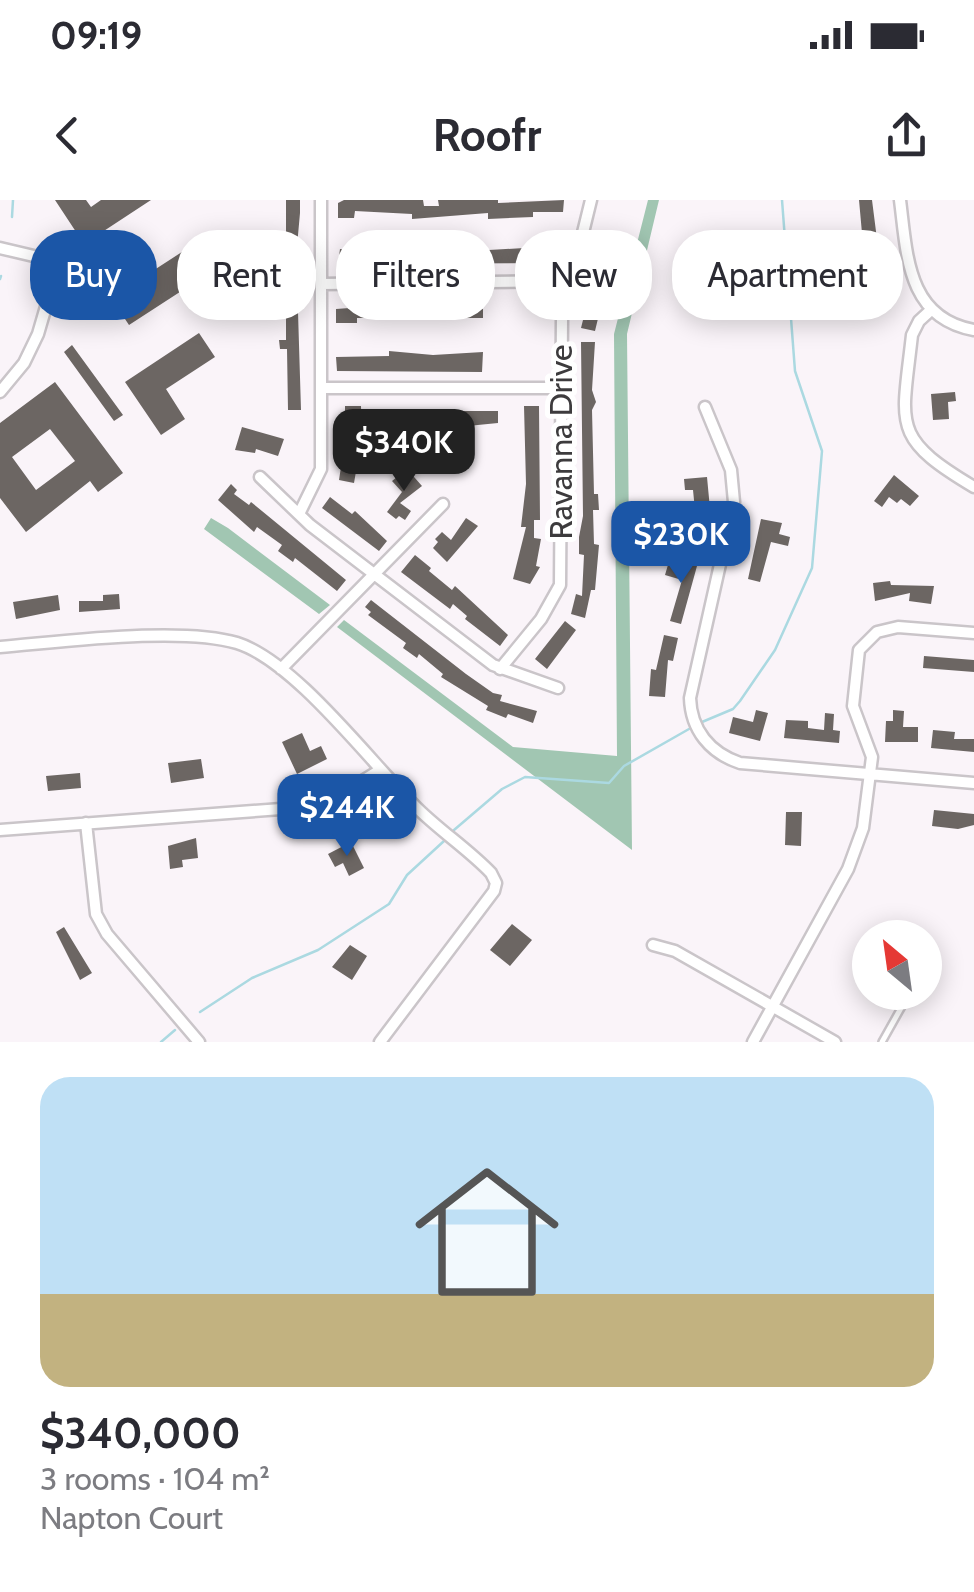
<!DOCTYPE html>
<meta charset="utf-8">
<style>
body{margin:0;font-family:Cabin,sans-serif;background:#f2f2f3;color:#2b2b33;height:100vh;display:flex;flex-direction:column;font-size:38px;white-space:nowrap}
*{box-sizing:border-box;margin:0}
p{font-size:32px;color:#7c7c81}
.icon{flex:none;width:55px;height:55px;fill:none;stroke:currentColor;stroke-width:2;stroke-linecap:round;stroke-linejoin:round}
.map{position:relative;height:842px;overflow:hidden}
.details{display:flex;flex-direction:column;background:#fff;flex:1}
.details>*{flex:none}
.hud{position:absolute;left:30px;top:30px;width:915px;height:90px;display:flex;gap:20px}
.needle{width:65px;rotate:331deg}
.tools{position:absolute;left:852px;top:720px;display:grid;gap:20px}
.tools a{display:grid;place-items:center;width:90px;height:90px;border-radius:50%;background:#fff;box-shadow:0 5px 25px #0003;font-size:50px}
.price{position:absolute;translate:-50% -85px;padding:0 22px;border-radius:20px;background:#1b56a7;color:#fff;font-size:32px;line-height:65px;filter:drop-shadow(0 2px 5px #0008)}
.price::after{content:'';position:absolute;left:50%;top:60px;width:30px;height:22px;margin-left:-15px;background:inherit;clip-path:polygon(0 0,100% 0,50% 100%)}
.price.current{background:#222;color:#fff}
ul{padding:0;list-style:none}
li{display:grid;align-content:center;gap:20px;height:530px;padding:0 40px}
li span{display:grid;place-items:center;height:310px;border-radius:30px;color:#555}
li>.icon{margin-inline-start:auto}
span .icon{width:180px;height:180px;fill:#fffc;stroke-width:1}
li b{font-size:42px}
.tag{padding:0 35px;border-radius:40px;background:#fff;box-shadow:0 5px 25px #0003;font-size:35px;line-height:90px}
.tag.current{background:#1b56a7;color:#fff}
.status{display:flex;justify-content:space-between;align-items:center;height:70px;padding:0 50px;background:#fff;direction:ltr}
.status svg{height:28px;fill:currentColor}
header{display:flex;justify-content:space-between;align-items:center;height:130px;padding:0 40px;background:#fff;font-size:45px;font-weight:700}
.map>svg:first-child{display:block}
</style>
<div class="status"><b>09:19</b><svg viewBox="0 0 49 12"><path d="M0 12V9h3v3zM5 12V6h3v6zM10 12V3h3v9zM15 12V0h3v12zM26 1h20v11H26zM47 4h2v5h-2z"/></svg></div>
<header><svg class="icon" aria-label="back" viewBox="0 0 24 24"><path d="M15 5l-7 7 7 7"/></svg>Roofr<svg class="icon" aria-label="share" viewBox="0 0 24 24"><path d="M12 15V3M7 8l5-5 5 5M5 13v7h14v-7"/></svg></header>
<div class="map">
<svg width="974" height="842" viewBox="0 0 974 842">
<rect width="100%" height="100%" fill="#faf4f9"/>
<path fill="#a1c6b2" d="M648,0h11l-32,134 5,516 -295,-223 7,-7 169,127 104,9 -3,-422z
M211,318l17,10 102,77 -11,9 -115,-85z"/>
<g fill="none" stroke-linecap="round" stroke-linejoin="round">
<path stroke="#abd9e1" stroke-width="2.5" d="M12,17l1,-17
M0,79l1,-3
M702,522l31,-13 7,-8 35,-51 37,-82 10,-117 -27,-80 -13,-171
M454,630l48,-41 23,-12 84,6 15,-17 65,-37
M200,812l52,-34 66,-28 71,-46 18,-29 37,-34
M161,842l14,-12"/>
</g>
<path fill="#6c6663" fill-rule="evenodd" d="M55,0h31l5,7 10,-7h50l-67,44z
M286,0h14v13l-3,33h5l-4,66 3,98h-13l-1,-61h-7l-1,-9h7z
M344,0h79l1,6h15l-1,-6h60v3l66,-3 -1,12h-30v5l-45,2v-6l-76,6v-5l-57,-3 -1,7h-16v-15z
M859,0h13l8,63 -15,3z
M604,36l13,4 -22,91 -14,-3z
M205,37l18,27 -94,61 -18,-27z
M363,44h17v6l25,2 35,-2 1,-6 15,1 -1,7 102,-6 1,17 -220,1 2,-15 23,2z
M390,105l93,1v12h-126v5h-21v-14z
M199,133l16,24 -49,32 19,30 -24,16 -36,-53z
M581,142h14l-3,48 4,12 -4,8 2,84h4l1,16h-6l1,34 5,1 -4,45h-4l-6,28 -14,-4 5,-20 6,2 2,-41 -5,-1v-17l4,-21z
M72,145l51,70 -9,6 -50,-69z
M389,151l44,4 50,-3 -1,20 -145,-1 -1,-14 53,-1z
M55,182l68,91 -25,19 -8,-11 -64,51 -26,-34v-75zM50,229l25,32 -39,29 -24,-33z
M955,192l1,9 -8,1 1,17 -16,1 -2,-26z
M345,206h16l1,48h-3l-5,29 -15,-3 4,-26 -2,-36h4z
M524,206h15l1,114h-6v18l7,1 -5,27 4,1 -10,17 -17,-5 13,-52h-5l5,-43z
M377,211h121v12l-71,7v-7l-49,1z
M242,227l42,12 -6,17 -22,-7 -1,4 -20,-3z
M407,269l15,17 -22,17 11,8 -6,9 -6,-4 -3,3 -9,-7 15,-20 -10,-11z
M894,275l25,21 -9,10 -9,-7 -4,4 -8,-6 -7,10 -8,-6z
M707,277l3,32 -15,1 -2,-20h-8l-1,-11z
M231,284l6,6 -3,4 15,11 2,-3 95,78 -9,11 -42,-33 -2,4 -15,-11 4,-6 -25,-18 -3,5 -36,-32z
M330,297l22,17 3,-3 32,30 -8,10 -57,-43z
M466,318l12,8 -31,36 -14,-14 5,-6 -3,-3 7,-7 9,8z
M761,319l21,4 -3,11 11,3 -2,9 -17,-4 -11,40 -12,-3z
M415,355l16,13 -2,3 23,19 3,-4 53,49 -8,11 -35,-27 2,-3 -14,-12 -3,5 -49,-37z
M670,358l27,8 -16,58 -11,-3 12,-41 -17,-5z
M890,381l1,4 43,1 -3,18 -22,-3 1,-8 -35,8 -2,-18z
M119,394l1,15 -41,3v-11h24v-6z
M58,395l2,15 -44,9 -3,-17z
M371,400l95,74 27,19 9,2 -2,6 37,10 -4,12 -25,-9 -2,4 -20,-8 2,-4 -47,-29 2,-3 -24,-20 -2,4 -14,-10 3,-5 -38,-28 3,-3 -6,-5z
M565,421l11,9 -29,39 -12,-10z
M664,435l14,3 -5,23 -5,-1 -3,37 -16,-1 2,-27 5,1z
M924,456l50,4v12l-51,-4z
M756,510l12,3 -8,28 -31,-8 4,-16 20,5z
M893,510l11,1 -1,16h15v15h-33l1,-21h7z
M825,513l9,1 -1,16 7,1 -1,12 -55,-5 2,-18 22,1v7l16,2z
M933,530l22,2 -1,7h20v13l-43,-4z
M302,533l8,18 11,-5 6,13 -30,15 -15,-32z
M201,559l3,19 -33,5 -3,-20z
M80,573l1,15 -33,3 -2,-15z
M934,610l40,4v11l-16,4 -26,-3z
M786,612h16l-1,34 -16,-1z
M196,638l2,20 -16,2 1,7 -13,2 -2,-23z
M351,642l13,26 -15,8 -6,-13 -8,4 -7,-13z
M512,724l20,16 -22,26 -20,-16z
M64,727l28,46 -12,7 -24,-48z
M350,745l17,11 -15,24 -20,-13z"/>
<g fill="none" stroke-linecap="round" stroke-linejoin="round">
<g stroke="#cac5c9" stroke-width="10">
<path id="service" d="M882,842l28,-50"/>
</g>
<g stroke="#cac5c9" stroke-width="15">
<path id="minor" d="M900,0c7,55 7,118 74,130
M0,48l59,14 -21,72 -14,29 -24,29
M321,84l248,-3
M931,110l-12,11 -7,14c-10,91 -22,102 62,152
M322,188h237
M705,207l26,63 3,32 -44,196c1,32 20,55 50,65l234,20
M260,277l50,48 183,140 65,23
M299,314l22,-45v-269
M0,447c61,-5 180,-21 237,-4 58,18 134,120 179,164 24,24 52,42 75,66l5,10 -2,8 -114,151
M281,469l162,-165
M500,469l41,-50 19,-34 2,-267 29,-118
M86,623l10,91 11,20 92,108
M0,630l281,-21 62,-16 37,-23
M653,745l22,6 160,91
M753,842l95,-173 15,-41 9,-71 -19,-51 6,-56 18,-18 21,-5 76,6"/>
</g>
<use href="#service" stroke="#fff" stroke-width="5"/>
<use href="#minor" stroke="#fff" stroke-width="10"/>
</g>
<g text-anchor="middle" stroke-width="10" stroke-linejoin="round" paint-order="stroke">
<g font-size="32" fill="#3d3b3d" stroke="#fff">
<text transform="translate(561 242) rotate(-90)" y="11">Ravanna Drive</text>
</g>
</g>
</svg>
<div class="tools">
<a><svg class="needle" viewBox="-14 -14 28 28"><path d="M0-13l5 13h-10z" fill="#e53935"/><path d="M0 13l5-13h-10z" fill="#7c7c81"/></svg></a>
</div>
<b class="price current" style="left:404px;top:294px">$340K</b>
<b class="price" style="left:681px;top:386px">$230K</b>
<b class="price" style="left:347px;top:659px">$244K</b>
<div class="hud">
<a class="tag current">Buy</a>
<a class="tag">Rent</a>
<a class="tag">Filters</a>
<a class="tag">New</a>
<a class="tag">Apartment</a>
</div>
</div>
<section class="details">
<ul>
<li><span style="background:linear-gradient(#bfe0f5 70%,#c2b280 0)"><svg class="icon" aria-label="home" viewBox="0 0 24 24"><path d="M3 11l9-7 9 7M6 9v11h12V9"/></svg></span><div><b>$340,000</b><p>3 rooms · 104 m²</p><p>Napton Court</p></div></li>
</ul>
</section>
